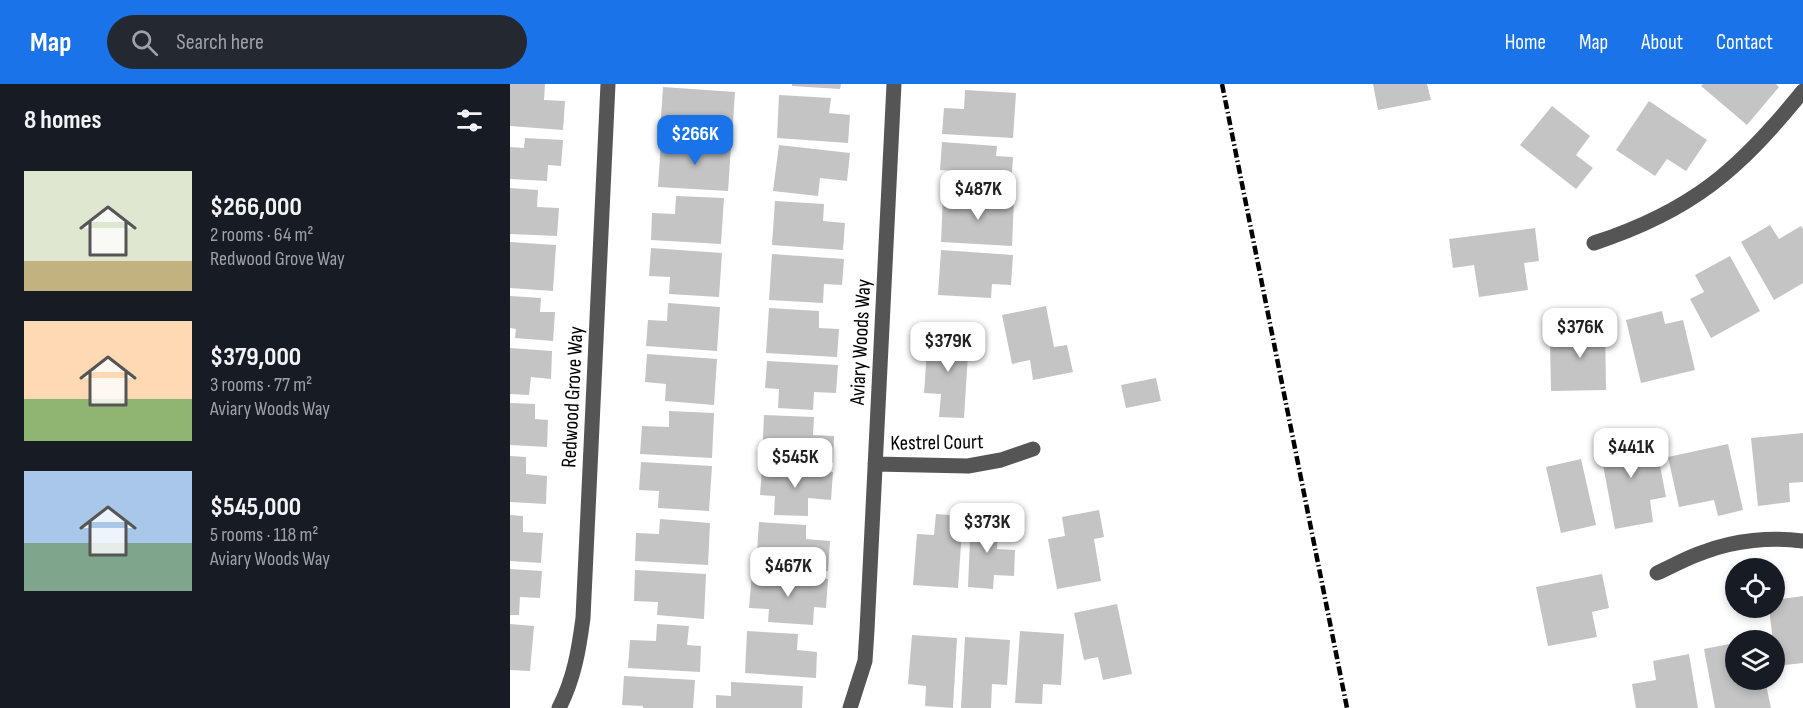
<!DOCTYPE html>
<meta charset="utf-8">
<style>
body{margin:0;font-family:"Sofia Sans Condensed",sans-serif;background:#242831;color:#f1f3f6;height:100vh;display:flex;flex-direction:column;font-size:22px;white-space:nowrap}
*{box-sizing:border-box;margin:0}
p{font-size:20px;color:#9ea1a6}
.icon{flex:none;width:33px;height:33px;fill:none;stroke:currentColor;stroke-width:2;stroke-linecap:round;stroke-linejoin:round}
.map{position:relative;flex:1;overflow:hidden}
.drawer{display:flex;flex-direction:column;background:#171b24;width:510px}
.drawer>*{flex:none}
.controls{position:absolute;left:1215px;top:474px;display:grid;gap:12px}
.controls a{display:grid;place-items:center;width:60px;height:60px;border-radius:50%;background:#171b24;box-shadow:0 3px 9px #0003;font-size:30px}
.price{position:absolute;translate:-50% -51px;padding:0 14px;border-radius:12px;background:#fff;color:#222;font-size:20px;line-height:39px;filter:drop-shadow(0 2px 3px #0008)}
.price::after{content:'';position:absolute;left:50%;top:36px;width:18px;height:14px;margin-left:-9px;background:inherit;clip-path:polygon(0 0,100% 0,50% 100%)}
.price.on{background:#1a73e8;color:#fff}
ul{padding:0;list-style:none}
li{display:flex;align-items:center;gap:18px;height:150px;padding:0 24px}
li span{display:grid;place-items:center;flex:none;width:168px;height:120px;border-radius:0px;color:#555}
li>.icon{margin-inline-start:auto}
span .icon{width:72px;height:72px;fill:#fffc;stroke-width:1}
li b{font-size:26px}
h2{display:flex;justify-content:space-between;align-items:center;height:72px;padding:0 24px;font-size:26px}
header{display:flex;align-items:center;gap:36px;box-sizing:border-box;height:84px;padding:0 30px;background:#1a73e8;color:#fff}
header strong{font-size:28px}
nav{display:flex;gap:33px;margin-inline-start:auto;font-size:21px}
.search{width:420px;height:54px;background:#242831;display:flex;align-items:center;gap:15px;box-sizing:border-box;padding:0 21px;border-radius:33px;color:#9ea1a6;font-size:22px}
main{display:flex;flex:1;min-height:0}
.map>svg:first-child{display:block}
</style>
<header>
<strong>Map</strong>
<div class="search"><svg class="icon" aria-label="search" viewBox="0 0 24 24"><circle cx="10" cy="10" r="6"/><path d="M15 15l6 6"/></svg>Search here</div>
<nav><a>Home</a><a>Map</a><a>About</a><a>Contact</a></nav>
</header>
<main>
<section class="drawer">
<h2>8 homes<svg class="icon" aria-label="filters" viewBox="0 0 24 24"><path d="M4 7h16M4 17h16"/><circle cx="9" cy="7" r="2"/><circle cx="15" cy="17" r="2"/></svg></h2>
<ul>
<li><span style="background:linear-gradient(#dfe7d0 75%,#c2b280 0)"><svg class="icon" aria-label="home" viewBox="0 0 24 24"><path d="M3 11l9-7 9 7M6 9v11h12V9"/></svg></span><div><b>$266,000</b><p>2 rooms · 64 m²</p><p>Redwood Grove Way</p></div></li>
<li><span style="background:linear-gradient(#ffd9b3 65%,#8fb573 0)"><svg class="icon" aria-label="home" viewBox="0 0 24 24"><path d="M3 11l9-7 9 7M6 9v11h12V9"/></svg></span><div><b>$379,000</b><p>3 rooms · 77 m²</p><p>Aviary Woods Way</p></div></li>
<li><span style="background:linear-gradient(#a9c7e8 60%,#7fa58c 0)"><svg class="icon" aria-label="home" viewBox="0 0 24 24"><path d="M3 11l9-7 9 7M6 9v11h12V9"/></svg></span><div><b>$545,000</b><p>5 rooms · 118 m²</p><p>Aviary Woods Way</p></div></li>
</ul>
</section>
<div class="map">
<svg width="1293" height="624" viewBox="0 0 1293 624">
<rect width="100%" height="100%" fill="#fff"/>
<path fill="#c4c4c4" d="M0,0h35l-1,16 21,1 -2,29 -53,-4z
M282,0h49l-1,5 -48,-3z
M863,0h54l4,16 -53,10z
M1193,0h73l3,3 -32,38 -46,-39z
M153,3l72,5 -3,46 -72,-5z
M455,6l51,3 -3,45 -71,-4 2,-26 20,1z
M269,11l52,3 -2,15 21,2 -2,28 -71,-5z
M1139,17l58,39 -21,31 -19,-12 -12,17 -39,-26z
M1042,22l38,30 -14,19 17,13 -17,21 -56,-44z
M15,54l38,2 -2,26 -13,-1 -1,16 -37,-2v-32l14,1z
M151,58l70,4 -3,45 -70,-4z
M432,58l55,4 -1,10 17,1 -2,32 -57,-4 1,-14 -15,-1z
M269,61l71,8 -3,28 -27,-3 -2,18 -45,-5z
M0,104l28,2 -1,17 22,1 -2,28 -47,-2z
M166,112l48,2 -3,46 -70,-4 1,-27 23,1z
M433,112l71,4 -2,46 -71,-4z
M265,117l49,3 -1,17 22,2 -2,27 -71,-5z
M1260,141l9,14 22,-13 2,3v54l-29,17 -33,-58z
M1025,144l4,33 -15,2 4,27 -49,7 -5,-32 -21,3 -4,-29z
M0,158l46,3 -3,46 -43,-3z
M141,164l71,5 -3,44 -50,-3 1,-17 -21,-1z
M431,166l72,5 -2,30 -19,-1 -1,14 -53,-3z
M262,170l72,5 -2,26 -18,-1 -1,19 -54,-3z
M1220,172l30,55 -49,27 -21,-39 14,-7 -9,-17z
M0,212l31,2 -1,14h15l-2,29 -38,-3 1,-9 -6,-1z
M158,219l52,4 -3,44 -71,-5 2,-26 19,1z
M536,222l8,41 13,-2 6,27 -40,8 -3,-20 -18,4 -10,-49z
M259,224l50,3v17l20,1 -2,28 -71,-4z
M1152,227l3,13 18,-4 12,50 -54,13 -15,-63z
M1095,238l1,68 -55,1 -1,-51h16v-17z
M418,252l41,2 -5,80 -25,-1 2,-23 -17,-1z
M0,264l42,3 -1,28 -20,-2 -2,18 -19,-1z
M137,270l70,5 -3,46 -49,-4 1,-17 -21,-2z
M257,277l71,4 -2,28 -22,-1 -1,18 -35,-2 1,-19 -14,-1z
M646,294l5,23 -35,7 -5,-23z
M0,319l25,1v15l13,1 -1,27 -37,-2z
M159,327l45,2 -2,45 -72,-4 2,-28 27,1z
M254,331l50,2 -1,18 21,1 -1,27 -71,-3z
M1128,348l5,25 15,-2 8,42 -16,3 3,22 -38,7 -17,-91z
M1293,349v49l-14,1 1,19 -32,4 -7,-68z
M1218,360l15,66 -25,6 -4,-16 -35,7 -11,-50z
M0,372l16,1v17l21,2 -1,28 -36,-2z
M1071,375l15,66 -35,8 -15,-66z
M131,378l71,4 -3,45 -51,-3 1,-17 -20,-1z
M252,384l71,4 -2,28 -23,-2v18l-34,-1 1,-19 -15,-1z
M589,426l5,27 -10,2 7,42 -44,8 -9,-50 17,-3 -3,-19z
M426,430l27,2 -5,72 -45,-3 4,-51 17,1z
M0,431l13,1v16l20,1 -2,30 -31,-2z
M461,432l28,2 -2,31 18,1 -1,26 -20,-1 -1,14 -25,-2z
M150,435l50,4 -2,42 -73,-4 1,-28 23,1z
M249,438l47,3v14l24,2 -2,30 -72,-4z
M0,485l32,2 -2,27 -20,-1 -1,18h-9z
M125,486l71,4 -2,45 -47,-4 1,-13 -24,-1z
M242,490l76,5 -2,29 -12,-1 -1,18 -45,-3 1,-13 -20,-1z
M1092,490l7,34 -17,4 5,25 -49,9 -12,-59z
M1293,512v67l-27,3 -7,-58h5v-8z
M607,520l15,70 -29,6 -5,-23 -14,3 -10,-47z
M0,540l24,2 -4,45 -20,-1z
M147,540l32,2 -2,19 14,1 -1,26 -72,-4 2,-28 26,1z
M237,547l51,3 -1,16 20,2 -1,26 -71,-5z
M510,547l44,3 -3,51 -18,-1 -1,20 -27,-1z
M402,551l45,3 -4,70 -28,-2 1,-20 -18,-2z
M455,553l45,3 -3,45 -15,-1 -1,24h-30z
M1224,559l2,37h29l6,28h-56l-11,-59z
M1179,570l9,54h-62l-4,-24 24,-4 -3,-19z
M114,592l71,4 -2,28h-50v-2l-21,-1z
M221,598l72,4 -1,22h-86v-13l15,1z"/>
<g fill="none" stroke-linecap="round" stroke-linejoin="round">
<path stroke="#555" stroke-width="15" d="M1084,159c98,-32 145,-73 209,-152
M365,380l93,2 33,-6 32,-11
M1147,489c16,-7 31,-16 47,-21 31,-12 67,-15 99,-11
M49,624c15,-29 20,-59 24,-90l25,-534
M340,624l15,-47 2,-31 27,-546"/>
<path stroke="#000" stroke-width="4.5" stroke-dasharray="9 3 1.5 3" stroke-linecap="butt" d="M712,0l125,624"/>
</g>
<g text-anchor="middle" stroke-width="4.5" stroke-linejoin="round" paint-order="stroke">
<g font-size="21" fill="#000" stroke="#fff">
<text transform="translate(350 258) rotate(-87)" y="7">Aviary Woods Way</text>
<text transform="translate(62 313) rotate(-87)" y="7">Redwood Grove Way</text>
<text transform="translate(427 358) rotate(-1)" y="7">Kestrel Court</text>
</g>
</g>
</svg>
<div class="controls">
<a><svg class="icon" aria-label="locate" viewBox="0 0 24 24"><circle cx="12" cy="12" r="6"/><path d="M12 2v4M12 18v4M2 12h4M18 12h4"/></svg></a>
<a><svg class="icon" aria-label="layers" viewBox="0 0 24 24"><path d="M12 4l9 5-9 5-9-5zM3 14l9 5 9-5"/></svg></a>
</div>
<b class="price on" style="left:185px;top:82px">$266K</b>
<b class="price" style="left:468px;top:137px">$487K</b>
<b class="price" style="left:1070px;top:275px">$376K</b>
<b class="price" style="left:438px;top:289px">$379K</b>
<b class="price" style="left:1121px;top:395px">$441K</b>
<b class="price" style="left:285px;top:405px">$545K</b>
<b class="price" style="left:477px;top:470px">$373K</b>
<b class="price" style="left:278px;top:514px">$467K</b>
</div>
</main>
